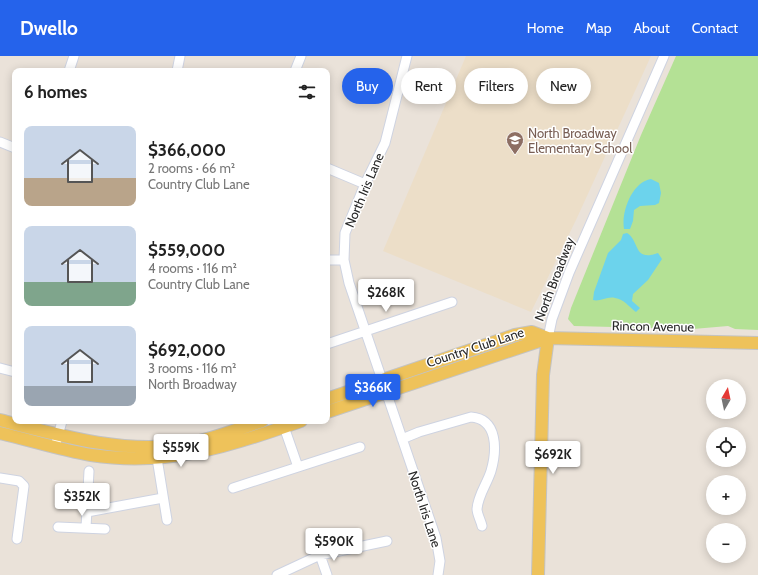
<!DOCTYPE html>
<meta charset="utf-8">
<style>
body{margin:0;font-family:Cabin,sans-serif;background:#f2f2f2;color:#222;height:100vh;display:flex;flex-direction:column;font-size:15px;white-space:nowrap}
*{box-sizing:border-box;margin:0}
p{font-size:13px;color:#767676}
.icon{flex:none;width:22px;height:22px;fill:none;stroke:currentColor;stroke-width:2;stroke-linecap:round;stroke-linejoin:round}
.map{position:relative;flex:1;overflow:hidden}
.details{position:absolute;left:12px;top:12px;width:318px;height:356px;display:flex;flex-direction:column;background:#fff;border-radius:8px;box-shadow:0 2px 10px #0003}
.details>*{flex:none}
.guide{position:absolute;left:342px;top:12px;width:356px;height:36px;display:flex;gap:8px}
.needle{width:26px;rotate:9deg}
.fabs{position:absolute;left:706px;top:323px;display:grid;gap:8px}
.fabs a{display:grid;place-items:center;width:40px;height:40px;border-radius:50%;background:#fff;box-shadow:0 2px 10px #0003;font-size:20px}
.price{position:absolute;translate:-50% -34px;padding:0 9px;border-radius:4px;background:#fff;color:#222;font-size:13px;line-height:26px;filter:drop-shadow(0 1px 2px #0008)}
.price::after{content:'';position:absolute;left:50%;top:24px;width:12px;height:9px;margin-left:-6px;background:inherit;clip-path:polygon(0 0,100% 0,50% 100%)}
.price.active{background:#2563eb;color:#fff}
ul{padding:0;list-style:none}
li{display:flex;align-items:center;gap:12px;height:100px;padding:0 12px}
li span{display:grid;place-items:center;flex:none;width:112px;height:80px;border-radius:8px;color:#555}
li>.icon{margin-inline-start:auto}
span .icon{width:48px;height:48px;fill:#fffc;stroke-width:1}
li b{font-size:17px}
h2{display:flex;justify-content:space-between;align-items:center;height:48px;padding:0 12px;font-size:17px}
.pill{padding:0 14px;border-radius:18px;background:#fff;box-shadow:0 2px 10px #0003;font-size:14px;line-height:36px}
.pill.active{background:#2563eb;color:#fff}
header{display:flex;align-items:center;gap:24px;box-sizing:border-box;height:56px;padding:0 20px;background:#2563eb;color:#fff}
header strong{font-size:19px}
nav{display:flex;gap:22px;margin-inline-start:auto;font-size:14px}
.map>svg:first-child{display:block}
</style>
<header>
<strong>Dwello</strong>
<nav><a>Home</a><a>Map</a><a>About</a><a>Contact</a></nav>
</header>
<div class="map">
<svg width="758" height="519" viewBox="0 0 758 519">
<rect width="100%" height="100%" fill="#eae2d9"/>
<path fill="#ecdec8" d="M466,0h185l-75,164 -45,92 -148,-61z"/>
<path fill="#b4e195" d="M676,0h82v274l-23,-1 -7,-3 -35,3 -119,-3 -6,-7 3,-11 70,-173z"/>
<path fill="#6cd3ec" d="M651,123l8,4 2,10 -2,10 -4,2 -15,1 -6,4 -1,11 -3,8h-6c-3,-17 8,-47 27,-50z
M627,177c13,8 6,29 31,20l4,6 -14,21 -15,14 -1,7 8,7 -4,4c-7,-5 -12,-13 -21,-14 -8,-2 -15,4 -22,2l1,-8 14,-39 13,-13 2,-6z"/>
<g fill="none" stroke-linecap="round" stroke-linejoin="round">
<g stroke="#ced3e1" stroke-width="11">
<path id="minor" d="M407,0l-22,87 -20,41 -20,49 -1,27 5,23 87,255 4,23 -2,14
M69,15l5,-15
M177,15l3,-15
M295,15l6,-15
M0,86l15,6
M327,112l38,16
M327,204h17
M548,282l4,-19 17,-46 95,-217
M327,288l125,-42
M0,312l15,4
M282,365l16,46
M402,383l17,-7 52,-15c27,2 26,33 20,54 -4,13 -13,24 -14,38 0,5 4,12 5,17
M55,391l7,-26
M156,396l11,68
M0,422l19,3 5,5 -7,53
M233,432l127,-41
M87,456l76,-14
M58,471l47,2
M86,472l3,-57
M320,499l7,20
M277,519l43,-20 67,-14"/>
</g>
<g stroke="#c3c3c3" stroke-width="14">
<path id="major" d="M327,343l188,-64 17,-3 16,6 210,5
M327,356l221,-74
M0,364c59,15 118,33 180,25 28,-4 55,-15 82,-24
M0,377c30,7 61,17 91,22 76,12 140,-9 210,-34
M538,519l5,-200 5,-37"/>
</g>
<use href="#minor" stroke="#fff" stroke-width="9"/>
<use href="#major" stroke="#eec25a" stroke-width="12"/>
</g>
<defs>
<g id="school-pin" transform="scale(0.9)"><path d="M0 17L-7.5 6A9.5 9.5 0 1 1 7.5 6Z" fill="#8d6e63" stroke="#fff"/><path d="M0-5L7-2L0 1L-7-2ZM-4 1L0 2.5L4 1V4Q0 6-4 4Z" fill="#fff"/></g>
</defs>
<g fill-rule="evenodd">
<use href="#school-pin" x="515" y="84"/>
</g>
<g text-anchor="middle" stroke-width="3" stroke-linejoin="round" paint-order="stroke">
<g font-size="13" fill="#785e54" stroke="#fff" text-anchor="start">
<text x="528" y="82">North Broadway<tspan x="528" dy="15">Elementary School</tspan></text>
</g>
<g font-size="13" fill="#282828" stroke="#fff">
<text transform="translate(364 134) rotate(-67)" y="5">North Iris Lane</text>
<text transform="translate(554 223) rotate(-69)" y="5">North Broadway</text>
<text transform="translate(653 270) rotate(1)" y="5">Rincon Avenue</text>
<text transform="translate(475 291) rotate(-18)" y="5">Country Club Lane</text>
<text transform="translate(425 453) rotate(72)" y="5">North Iris Lane</text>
</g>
</g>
</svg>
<div class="fabs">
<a><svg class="needle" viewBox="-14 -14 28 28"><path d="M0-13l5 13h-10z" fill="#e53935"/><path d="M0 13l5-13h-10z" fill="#767676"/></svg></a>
<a><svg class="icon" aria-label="locate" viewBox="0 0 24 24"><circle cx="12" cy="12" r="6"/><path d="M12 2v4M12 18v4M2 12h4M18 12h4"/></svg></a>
<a>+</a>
<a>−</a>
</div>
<b class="price" style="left:386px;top:257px">$268K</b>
<b class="price active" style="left:373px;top:352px">$366K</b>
<b class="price" style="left:181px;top:412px">$559K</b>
<b class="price" style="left:553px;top:419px">$692K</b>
<b class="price" style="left:82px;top:461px">$352K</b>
<b class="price" style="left:334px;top:506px">$590K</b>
<div class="guide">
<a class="pill active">Buy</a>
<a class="pill">Rent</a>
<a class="pill">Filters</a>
<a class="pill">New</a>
</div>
<section class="details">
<h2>6 homes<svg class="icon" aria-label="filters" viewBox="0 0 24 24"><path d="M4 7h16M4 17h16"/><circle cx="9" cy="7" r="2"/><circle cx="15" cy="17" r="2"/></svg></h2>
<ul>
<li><span style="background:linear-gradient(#c9d6e8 65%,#b9a48a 0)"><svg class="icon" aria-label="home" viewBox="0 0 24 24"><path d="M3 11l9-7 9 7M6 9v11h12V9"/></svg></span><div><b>$366,000</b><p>2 rooms · 66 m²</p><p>Country Club Lane</p></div></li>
<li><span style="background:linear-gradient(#c9d6e8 70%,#7fa58c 0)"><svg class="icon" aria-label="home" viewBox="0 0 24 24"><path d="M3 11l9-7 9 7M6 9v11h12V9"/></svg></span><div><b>$559,000</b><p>4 rooms · 116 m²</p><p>Country Club Lane</p></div></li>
<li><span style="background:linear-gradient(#c9d6e8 75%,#9aa5b1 0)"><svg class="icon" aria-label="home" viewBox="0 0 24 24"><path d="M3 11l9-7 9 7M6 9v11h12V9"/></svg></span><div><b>$692,000</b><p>3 rooms · 116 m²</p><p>North Broadway</p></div></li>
</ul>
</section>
</div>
